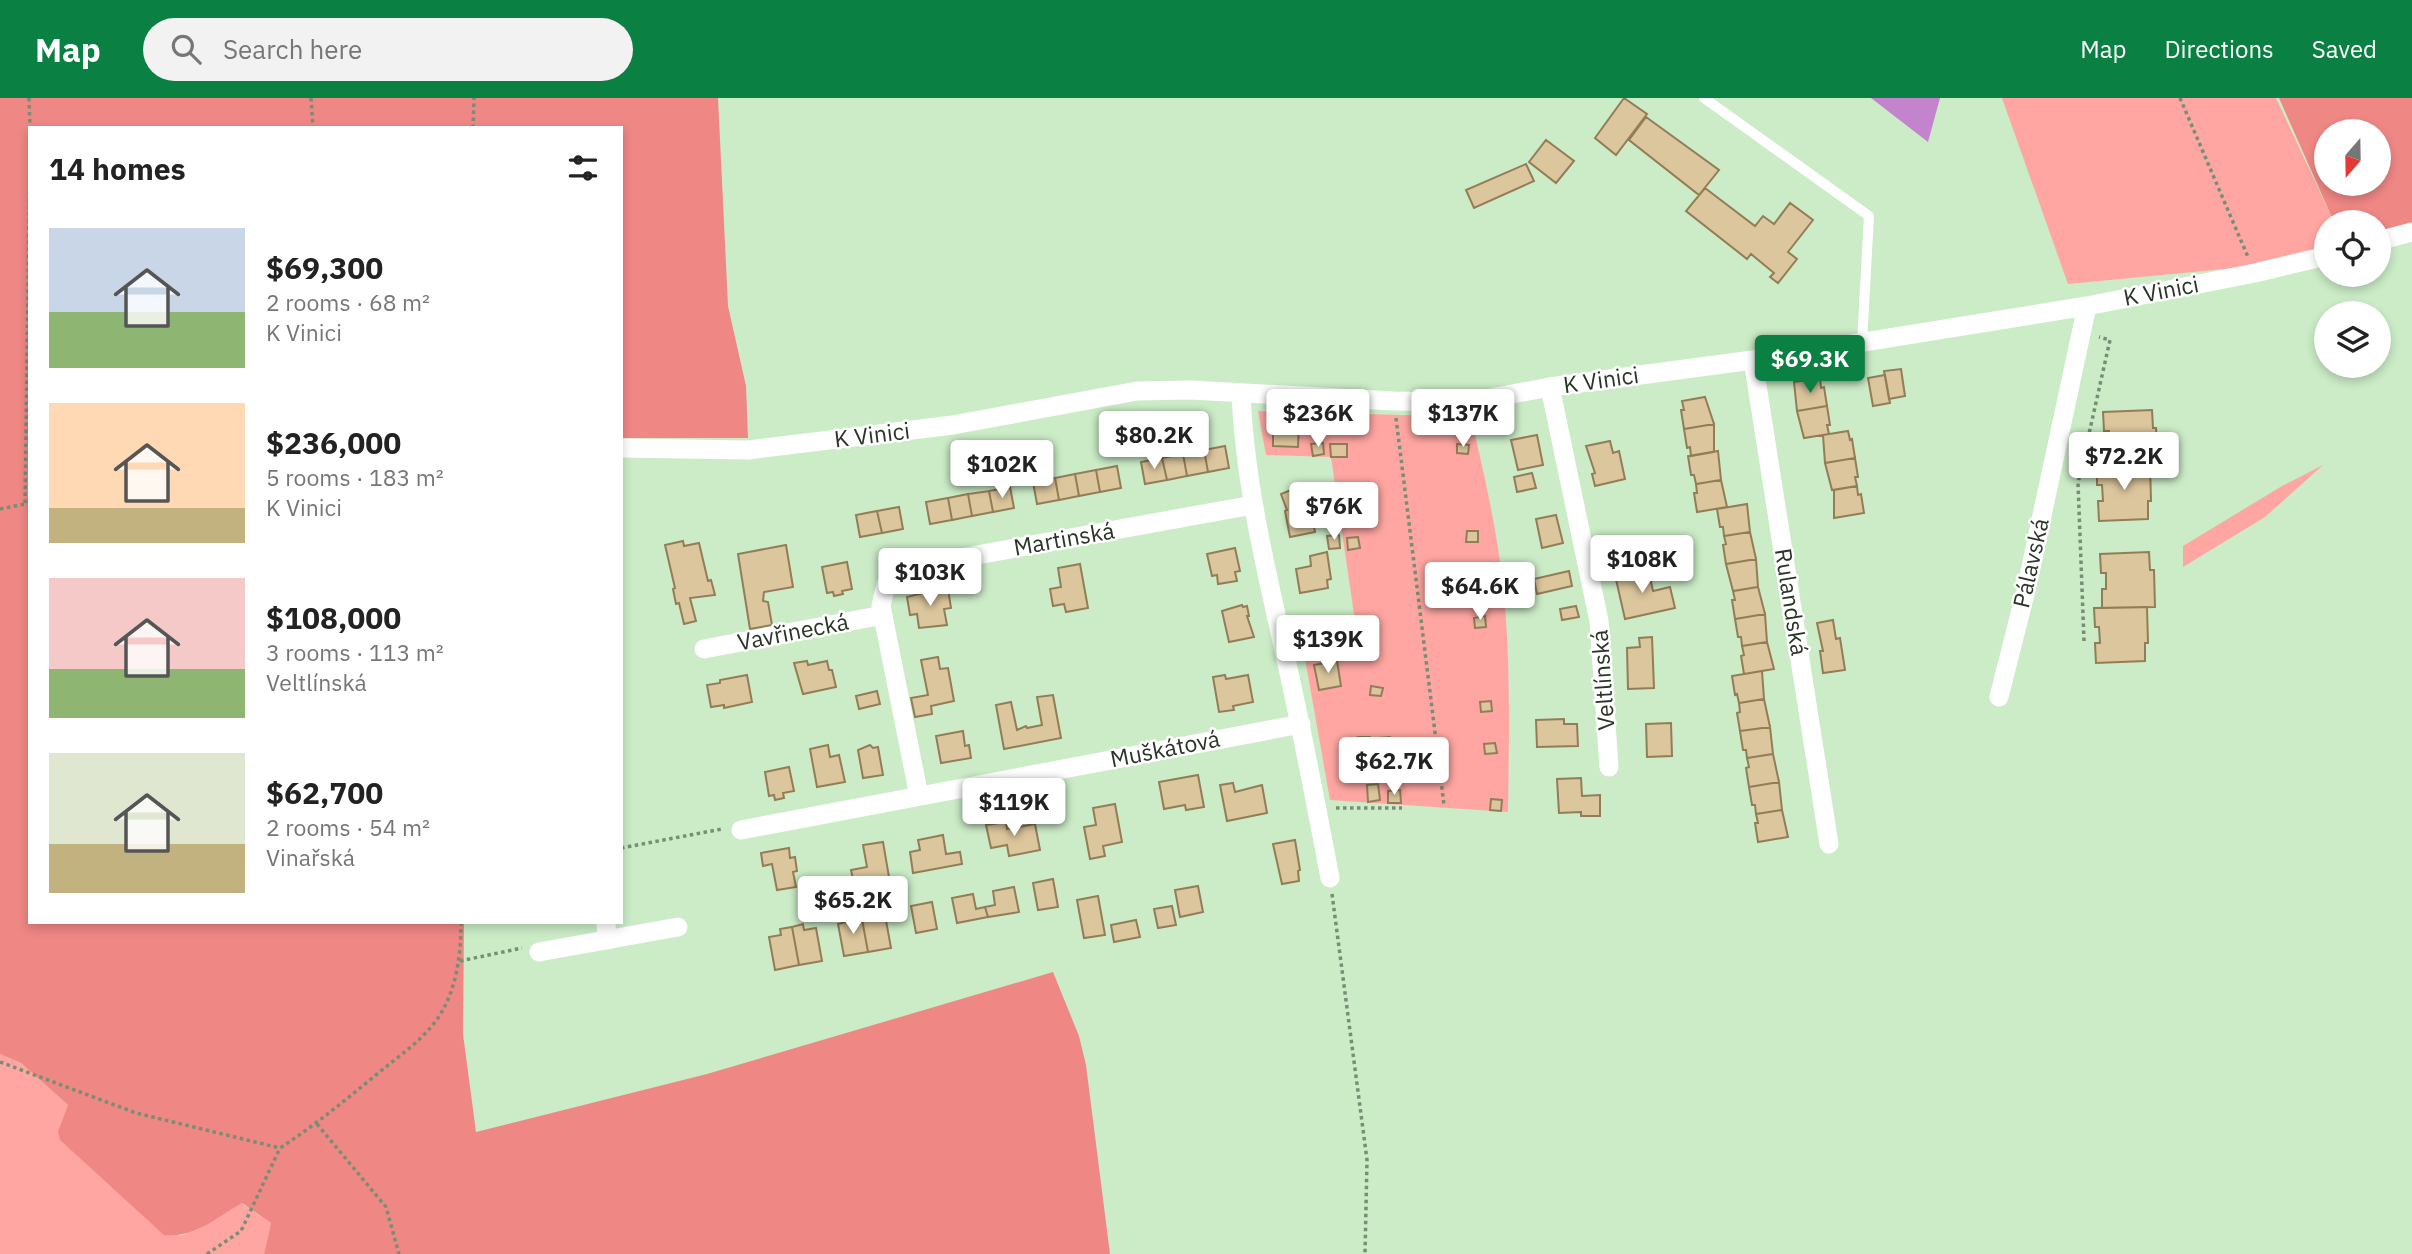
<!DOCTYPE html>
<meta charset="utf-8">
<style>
body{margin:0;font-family:"IBM Plex Sans",sans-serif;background:#f2f2f2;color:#222;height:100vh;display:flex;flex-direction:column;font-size:26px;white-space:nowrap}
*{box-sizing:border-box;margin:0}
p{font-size:23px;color:#767676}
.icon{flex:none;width:38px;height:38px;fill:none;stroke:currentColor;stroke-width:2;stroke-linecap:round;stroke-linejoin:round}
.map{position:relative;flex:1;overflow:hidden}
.details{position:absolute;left:28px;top:28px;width:595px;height:798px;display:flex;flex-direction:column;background:#fff;border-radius:0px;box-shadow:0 4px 10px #0003}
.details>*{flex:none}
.needle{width:46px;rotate:200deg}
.buttons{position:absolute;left:2314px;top:21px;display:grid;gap:14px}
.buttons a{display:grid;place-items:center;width:77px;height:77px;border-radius:50%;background:#fff;box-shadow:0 4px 10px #0003;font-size:35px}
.price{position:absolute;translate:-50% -60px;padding:0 16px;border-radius:7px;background:#fff;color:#222;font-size:23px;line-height:46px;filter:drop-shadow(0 2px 4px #0008)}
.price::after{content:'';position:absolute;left:50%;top:42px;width:21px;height:16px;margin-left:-10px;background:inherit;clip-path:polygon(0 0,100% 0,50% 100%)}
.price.selected{background:#0b8043;color:#fff}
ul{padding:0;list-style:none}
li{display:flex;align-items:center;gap:21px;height:175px;padding:0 21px}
li span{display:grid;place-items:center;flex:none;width:196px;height:140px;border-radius:0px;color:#555}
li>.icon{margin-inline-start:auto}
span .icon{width:84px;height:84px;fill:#fffc;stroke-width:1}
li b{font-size:30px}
h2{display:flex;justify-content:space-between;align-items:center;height:84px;padding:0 21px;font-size:30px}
header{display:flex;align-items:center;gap:42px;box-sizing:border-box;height:98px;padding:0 35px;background:#0b8043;color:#fff}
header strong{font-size:33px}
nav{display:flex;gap:38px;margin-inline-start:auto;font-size:24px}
.search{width:490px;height:63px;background:#f2f2f2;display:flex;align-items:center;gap:18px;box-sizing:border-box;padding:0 24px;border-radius:38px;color:#767676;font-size:26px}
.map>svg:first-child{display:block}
</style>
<header>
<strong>Map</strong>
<div class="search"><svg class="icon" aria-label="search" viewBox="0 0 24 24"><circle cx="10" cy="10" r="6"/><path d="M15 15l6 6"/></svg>Search here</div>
<nav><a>Map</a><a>Directions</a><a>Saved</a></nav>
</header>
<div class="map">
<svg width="2412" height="1156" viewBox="0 0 2412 1156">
<rect width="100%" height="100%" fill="#cbecc7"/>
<path fill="#ffa6a2" d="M2002,0h274l58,124h-8v25l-92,21 -166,16z
M1258,313l213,6c13,57 26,112 32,169 8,75 6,151 5,226l-178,-12 -27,-153 56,1 -28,-191 -65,-2z
M2323,367l-58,52 -82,50v-21l99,-60z
M0,956l21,9 47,42 -10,26 122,105 21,-8 40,-25 30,20 -7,31h-264z"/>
<path fill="#ef8785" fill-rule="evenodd" d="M0,0h718l10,208 18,80 2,52h-127v-310h-591v794h434l-1,112 13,98 231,-58 346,-102 26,64 7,29 24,189h-846l7,-31 -29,-20c-27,15 -46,35 -78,32l-104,-95 -2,-9 10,-26 -47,-42 -21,-9z
M2279,0h133v128l-34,8v-12h-44zM2326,33h52v53h-52z"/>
<path fill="#c483cd" d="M1871,0h69l-12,44z"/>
<path fill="#dcc69d" stroke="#937d57" stroke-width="2" d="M1624,0l23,16 -31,41 -21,-17z
M1646,19l73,53 -20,25 -70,-55z
M1546,42l28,21 -18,22 -27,-21z
M1526,66l8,17 -60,27 -8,-18z
M1705,90l50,38 8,-10 11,8 16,-21 23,17 -25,32 9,7 -19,24 -8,-6 4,-4 -23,-19 -4,5 -61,-48z
M1901,271l4,27 -16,3 -5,-28z
M1885,277l5,28 -17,3 -5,-28z
M1820,280l1,10 3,-1 3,19 -30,5 -3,-29z
M1705,299l9,27 -30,5 -3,-19h3l-2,-9z
M1827,308l3,19h-3l2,9 -25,4 -7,-27z
M2152,312l1,18h3l2,36 -53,2 -1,-19h5v-16h-5l-1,-19z
M1273,320h26l-1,29 -25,-1z
M1714,326v28l-23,4 -1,-9 -3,1 -3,-19z
M1848,333l2,9 2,-1 3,19 -30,5 -2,-28z
M1537,337l6,30 -25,5 -7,-30z
M1610,343l3,12 6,-2 6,28 -30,7 -3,-12 3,-1 -9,-27z
M1323,345l1,11 -11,2 -2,-12z
M1330,346h17v13h-16z
M1457,346l12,1 -1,9 -11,-1z
M1225,348l4,22 -21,4 -4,-22z
M1204,352l4,22 -21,4 -4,-22z
M1718,353l3,29 -25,4 -2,-9h-3l-3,-19z
M1183,356l4,22 -20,4 -5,-22z
M1162,360l5,22 -22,4 -4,-22z
M1855,360l3,19h-3l2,9 -25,4 -7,-27z
M2150,367l1,36h-3v18l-49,2 -1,-20h5l-1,-16h-5v-19z
M1117,368l4,22 -21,4 -4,-22z
M1096,372l4,22 -21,4 -4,-22z
M1532,375l4,15 -19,4 -3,-15z
M1075,376l4,22 -20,4 -4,-22z
M1055,380l4,22 -22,4 -4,-22z
M1721,382l6,27 -30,5 -3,-19h3l-1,-9z
M1857,388l1,9 3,-1 3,19 -30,5v-28z
M1010,389l4,21 -21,4 -4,-21z
M1313,390l3,15 -6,1 5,28 -25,5 -5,-26 2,-1 -6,-16 10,-4z
M1341,391l11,1 -1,12h-11z
M989,393l4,21 -21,4 -4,-22z
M968,396l4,22 -20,4 -4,-22z
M948,400l4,22 -22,4 -4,-22z
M1747,406l3,28 -26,4 -1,-9h-3l-3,-18z
M899,409l4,22 -21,4 -5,-22z
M877,413l5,22 -22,4 -4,-22z
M1556,417l7,28 -21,5 -6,-29z
M1467,433h11v11h-12z
M1750,434l6,27 -30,5 -3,-19 3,-1 -2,-8z
M1339,437l1,13 -11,1 -2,-13z
M1358,439l2,11 -12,2 -1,-12z
M683,443l1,5 15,-3 9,38 3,-1 4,15 -25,3 6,23 -12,3 -5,-21 -3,1 -3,-15 2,-1 -10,-43z
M786,447l7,42 -29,5 -1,9 5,1 4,23 -22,4 -12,-75z
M1235,450l5,23 -5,1 2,9 -19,3 -1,-9 -5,1 -5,-22z
M1327,454l4,27 -4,1 1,8 -28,5 -4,-24 15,-3 -1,-10z
M2149,454l1,18h4l1,37 -53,1v-19h4v-16h-5l-1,-19z
M1756,461l2,28 -25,4 -7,-27z
M847,464l5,27 -10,2 1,3 -9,2 -1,-4 -6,1 -5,-26z
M1080,466l8,44 -22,4 -2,-8 -11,2 -3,-17 11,-2 -3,-19z
M1648,470l5,23 17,-4 5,21 -50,11 -10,-44z
M1480,473l1,10 -11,2 -2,-11z
M1569,473l3,15 -35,8 -3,-15z
M1758,489l7,27 -30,5 -3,-19h3l-2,-9z
M948,491l3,19 -7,1 3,16 -28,3 -2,-14 -7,1 -3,-18 16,-4v-1z
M1242,507l1,2 4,-1 2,10h-2l7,21 -25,5 -7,-31z
M1576,508l3,11 -17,3 -2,-11z
M2147,509l1,36h-3v18l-49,2 -1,-20h5l-1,-16h-4l-1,-19z
M1765,516l2,28 -25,4 -1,-9h-3l-3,-18z
M1485,518l1,11 -11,1 -1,-10z
M1833,522l3,19 4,-1 5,32 -22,3 -3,-22h3l-6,-28z
M1375,532v13l-12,2 -3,-12z
M1354,537l1,10 -11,1 -1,-10z
M1652,539l2,51 -26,1 -1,-41 13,-1 -1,-9z
M1767,544l7,27 -30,5 -3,-18 3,-1 -2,-9z
M938,559l2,12 8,-1 6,33 -23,5 1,8 -17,3 -4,-19 17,-3 -7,-35z
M807,563l1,4 19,-4 2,9h3l4,17 -33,7 -9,-31z
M1337,563l4,25 -22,4 -5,-25z
M1762,573l2,28 -25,4 -2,-9 -2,1 -3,-19z
M747,577l5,27 -28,6v-3l-13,2 -4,-22 13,-2v-3z
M1225,577l1,4 22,-4 5,27 -20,4 1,4 -15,2 -6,-35z
M1371,588l12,2 -2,8 -11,-1z
M877,593l3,13 -21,5 -3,-13z
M1053,597l8,43 -57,11 -8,-44 15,-3 6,28 9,-4 1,2 15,-3 -5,-28z
M1764,601l6,28 -30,4 -3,-18 3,-1 -1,-9z
M1491,603l1,10 -11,1 -1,-10z
M1564,621v5h13l1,22 -41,1 -1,-27z
M1671,625l1,33 -25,1 -1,-33z
M1770,629l3,27 -26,4 -1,-8h-3l-3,-19z
M963,633l2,15 4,-1 2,13 -30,5 -5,-27z
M1358,639h12v11h-9z
M1390,639l1,12h-12l-1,-11z
M1495,645l2,10 -12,1 -1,-10z
M828,647l2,12 9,-2 6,27 -28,5 -7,-38z
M870,647l3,3 5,-1 5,28 -20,3 -5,-28z
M1773,656l6,28 -30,5 -3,-19 3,-1 -2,-9z
M789,669l5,24 -11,2 1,5 -9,2 -1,-5 -5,1 -4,-24z
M1198,677l6,32 -18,3 -1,-5 -21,4 -5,-27z
M1581,680l1,18 18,-1v21h-19v-4l-22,1 -2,-34z
M1779,684l3,28 -26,4 -1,-9h-3l-3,-18z
M1233,685l2,9 27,-7 5,28 -40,8 -7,-36z
M1378,686l2,16 -12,2 -1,-17z
M1400,692l1,13h-13v-12z
M1491,701l11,1 -1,11 -11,-1z
M1115,706l7,38 -19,4 2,10 -15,3 -6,-32 12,-2 -3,-17z
M1782,712l6,27 -30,5 -3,-19h3l-2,-9z
M1006,724l1,7 28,-5 5,26 -31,6 -2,-11 -16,3 -5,-23z
M943,737l3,19 14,-2 2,12 -49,9 -3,-21 10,-2 -2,-10z
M1295,742l5,30 -2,1 1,10 -17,3 -9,-40z
M883,744l6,35 -35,7 -3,-14 16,-3 -4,-22z
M789,750l1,10 5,-1 2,14 -4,1 3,15 -19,3 -5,-26 -9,2 -2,-13z
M1053,781l5,28 -20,3 -5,-27z
M1198,788l5,26 -23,5 -5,-27z
M1014,789l5,25 -31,5 -3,-10 10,-2 -2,-14z
M973,796l3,15 9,-2 3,10 -31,6 -5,-25z
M1098,798l7,39 -21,3 -7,-38z
M932,804l5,27 -21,4 -5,-27z
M1172,808l4,19 -18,3 -4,-19z
M872,813l1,6 12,-2 6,33 -23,4 -7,-38z
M861,816l7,38 -24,4 -6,-32 12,-3 -1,-5z
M1136,822l4,17 -26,5 -3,-17z
M803,826l1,6 12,-2 6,33 -23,4 -7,-38z
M792,829l7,38 -24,5 -6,-33 12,-2 -1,-6z"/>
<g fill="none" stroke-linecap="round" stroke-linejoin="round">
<path stroke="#778d74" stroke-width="3.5" stroke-dasharray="3.5 3.5" stroke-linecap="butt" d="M29,0l1,30
M311,0l2,30
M2180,0l68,159
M473,30l1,-30
M1396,320l48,387
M25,405l5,-350
M0,411l30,-6
M2084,543l-6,-158 32,-143 -11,-3
M1336,710h66
M621,750l101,-19
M1332,796l35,266 -2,94
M460,863l62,-13
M0,964l136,51 144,35c37,-24 69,-51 102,-78 21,-17 43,-32 58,-55 17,-28 21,-61 21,-93
M317,1026l69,83 13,47
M207,1156l34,-23 39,-83"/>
<path stroke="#fff" stroke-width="10" d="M1704,0l165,118 -7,127"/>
<path stroke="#fff" stroke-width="19" d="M2378,143l34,-9
M1753,262l76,484
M1550,289l49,234 10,146
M1241,296c4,95 28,187 48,279 15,68 28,136 41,205
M621,350l127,2 205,-25 184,-34 54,-1 202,11 76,1 81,-15 203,-27 334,-54 168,-33 71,-17
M704,551l179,-34
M1999,599l27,-107 61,-284
M919,698l-38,-190 5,-22 19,-16 348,-63
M741,732l560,-106
M606,824l1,18
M539,854l139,-25"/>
</g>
<g text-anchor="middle" stroke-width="5" stroke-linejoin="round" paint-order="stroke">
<g font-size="23" fill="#293527" stroke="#fff">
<text transform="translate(2161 193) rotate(-11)" y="8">K Vinici</text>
<text transform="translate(1601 282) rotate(-8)" y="8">K Vinici</text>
<text transform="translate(872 337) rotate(-7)" y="8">K Vinici</text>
<text transform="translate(1064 441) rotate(-10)" y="8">Martinská</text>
<text transform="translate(2031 465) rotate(-77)" y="8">Pálavská</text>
<text transform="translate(1791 504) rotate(81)" y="8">Rulandská</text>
<text transform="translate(793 534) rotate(-11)" y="8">Vavřinecká</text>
<text transform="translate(1603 582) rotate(-94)" y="8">Veltlínská</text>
<text transform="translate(1165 651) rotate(-11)" y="8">Muškátová</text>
</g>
</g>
</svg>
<div class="buttons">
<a><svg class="needle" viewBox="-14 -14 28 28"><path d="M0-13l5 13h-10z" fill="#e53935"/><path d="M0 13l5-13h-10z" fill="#767676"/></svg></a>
<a><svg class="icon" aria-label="locate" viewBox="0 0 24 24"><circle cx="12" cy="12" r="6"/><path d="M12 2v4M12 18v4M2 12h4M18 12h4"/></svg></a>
<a><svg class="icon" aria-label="layers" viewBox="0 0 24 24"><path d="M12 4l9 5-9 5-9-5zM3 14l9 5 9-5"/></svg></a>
</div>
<b class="price selected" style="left:1810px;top:297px">$69.3K</b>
<b class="price" style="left:1318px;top:351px">$236K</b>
<b class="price" style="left:1463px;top:351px">$137K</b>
<b class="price" style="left:1154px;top:373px">$80.2K</b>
<b class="price" style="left:2124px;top:394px">$72.2K</b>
<b class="price" style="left:1002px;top:402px">$102K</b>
<b class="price" style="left:1334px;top:444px">$76K</b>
<b class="price" style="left:1642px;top:497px">$108K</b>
<b class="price" style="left:930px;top:510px">$103K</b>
<b class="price" style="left:1480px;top:524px">$64.6K</b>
<b class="price" style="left:1328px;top:577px">$139K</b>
<b class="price" style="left:1394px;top:699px">$62.7K</b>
<b class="price" style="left:1014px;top:740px">$119K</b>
<b class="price" style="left:853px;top:838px">$65.2K</b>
<section class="details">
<h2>14 homes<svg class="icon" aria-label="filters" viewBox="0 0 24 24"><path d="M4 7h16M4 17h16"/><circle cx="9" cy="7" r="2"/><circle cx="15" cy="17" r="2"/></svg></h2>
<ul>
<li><span style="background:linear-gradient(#c9d6e8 60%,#8fb573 0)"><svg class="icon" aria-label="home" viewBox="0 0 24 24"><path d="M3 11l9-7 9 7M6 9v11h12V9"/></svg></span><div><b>$69,300</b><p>2 rooms · 68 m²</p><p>K Vinici</p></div></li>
<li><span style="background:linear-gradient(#ffd9b3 75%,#c2b280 0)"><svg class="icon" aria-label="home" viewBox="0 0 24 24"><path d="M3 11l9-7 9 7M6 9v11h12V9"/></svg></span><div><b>$236,000</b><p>5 rooms · 183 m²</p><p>K Vinici</p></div></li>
<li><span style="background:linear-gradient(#f6c9c9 65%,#8fb573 0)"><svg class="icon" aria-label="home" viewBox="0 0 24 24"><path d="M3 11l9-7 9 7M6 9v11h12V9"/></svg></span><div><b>$108,000</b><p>3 rooms · 113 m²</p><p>Veltlínská</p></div></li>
<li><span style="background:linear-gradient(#dfe7d0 65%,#c2b280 0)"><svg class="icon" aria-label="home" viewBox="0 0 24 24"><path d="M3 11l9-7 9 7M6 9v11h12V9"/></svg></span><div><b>$62,700</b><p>2 rooms · 54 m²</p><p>Vinařská</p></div></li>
</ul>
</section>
</div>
